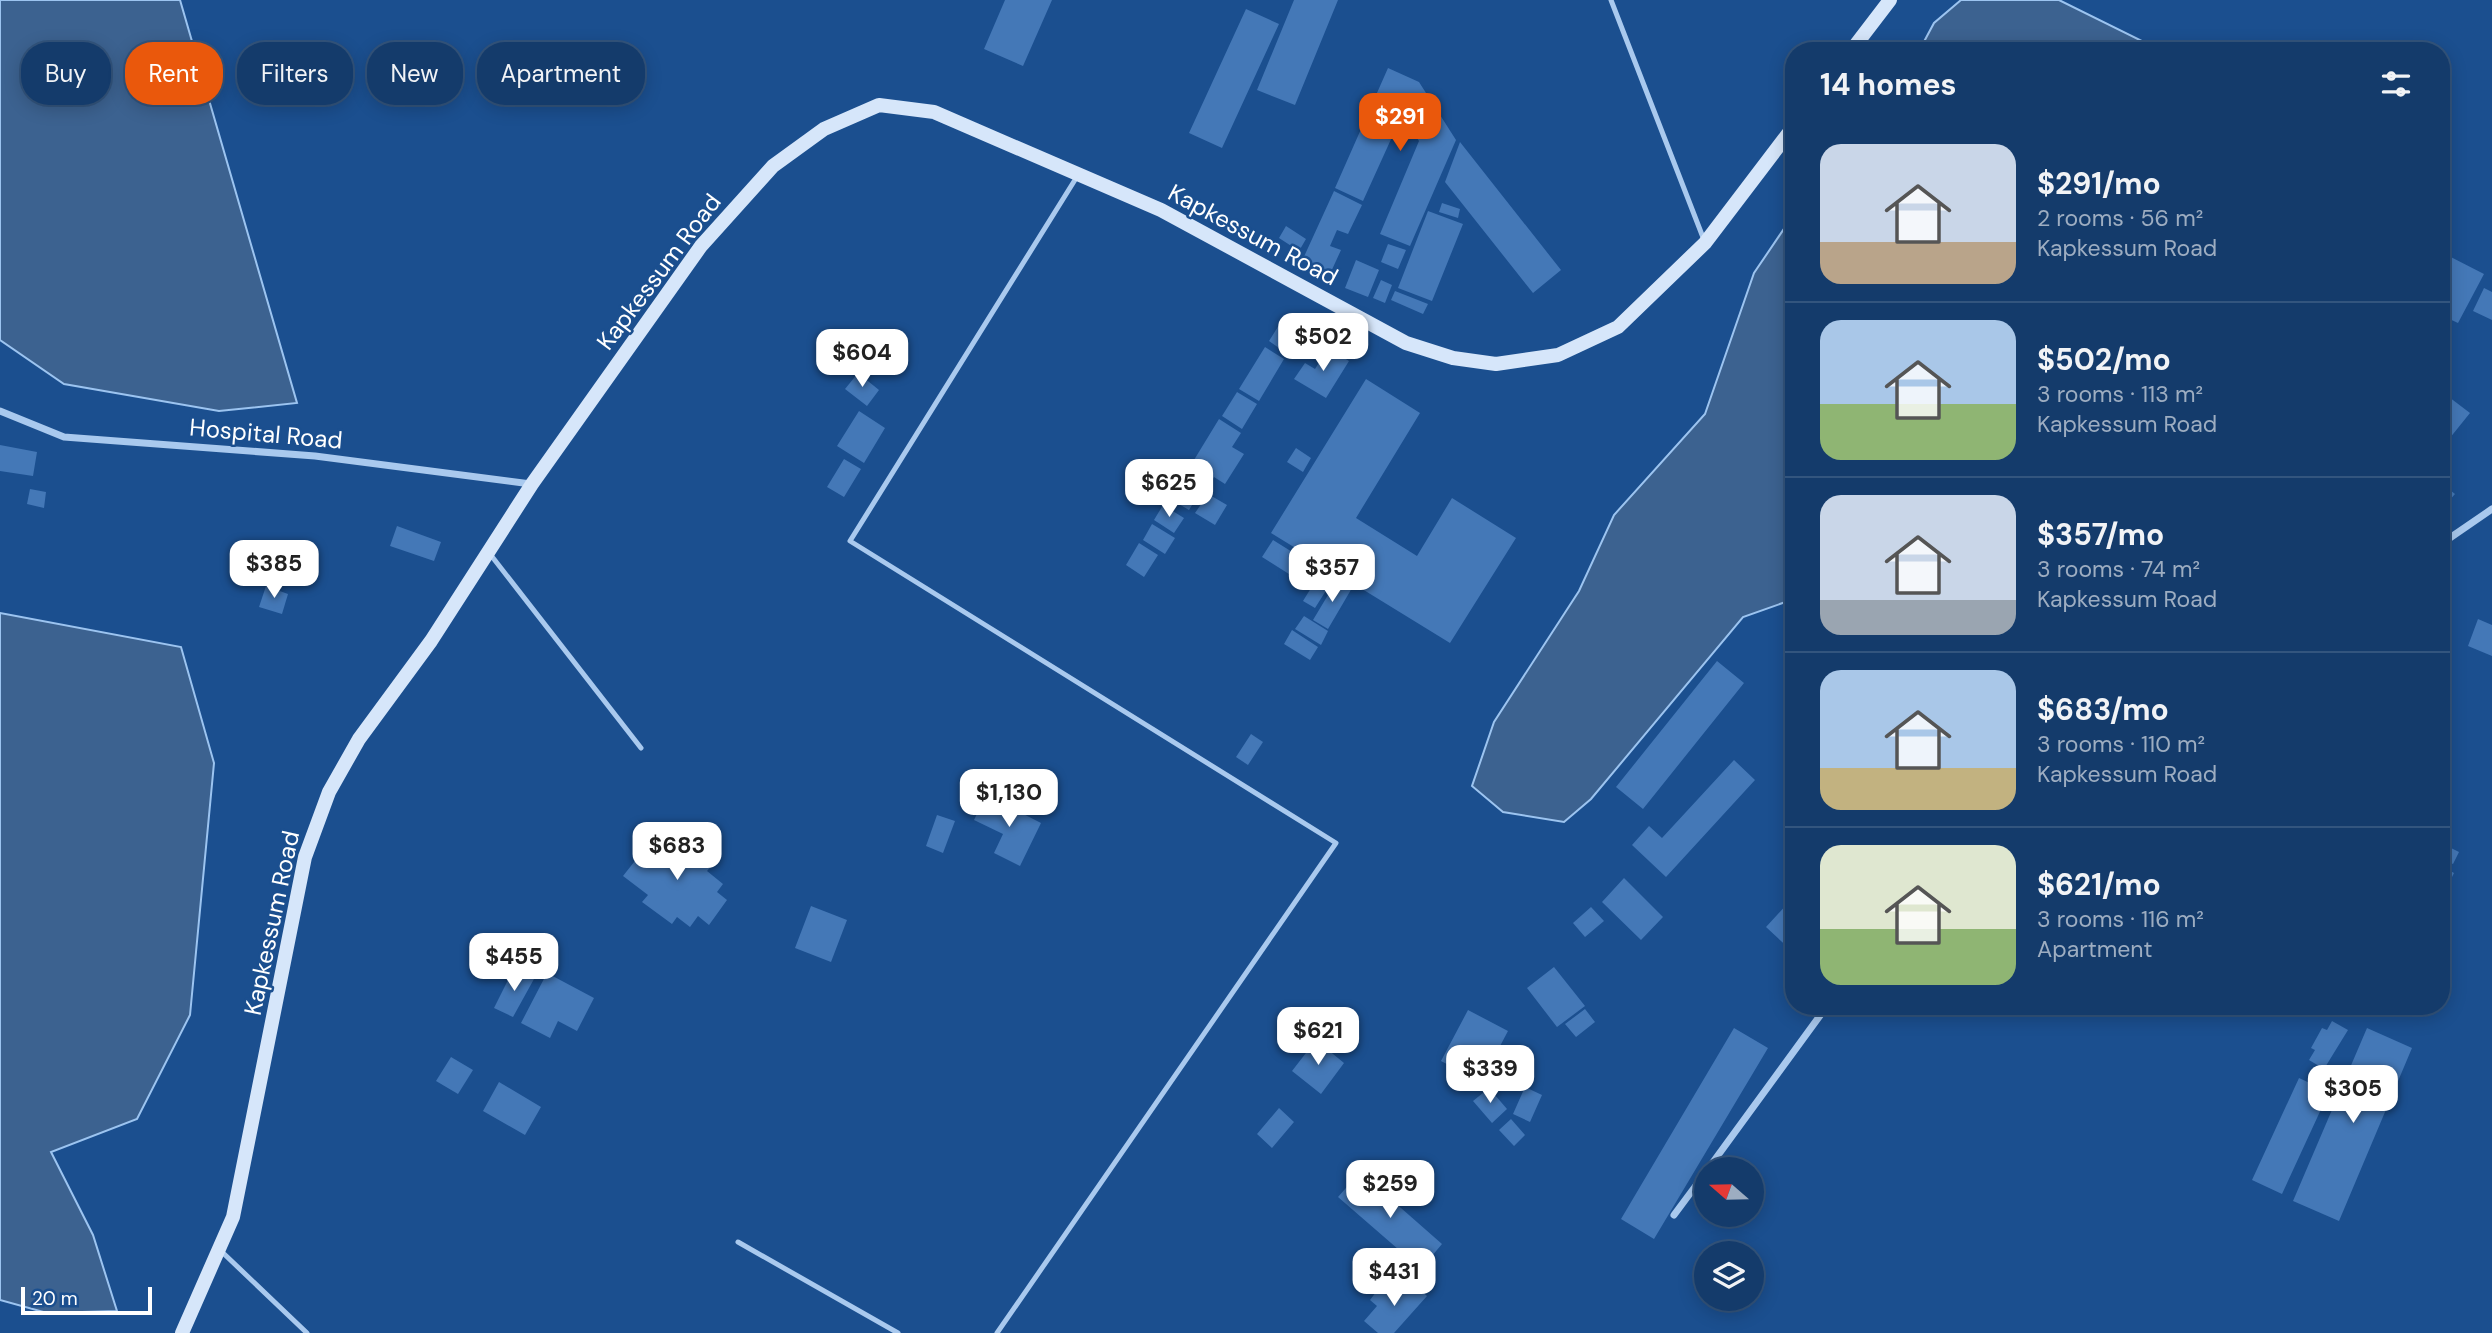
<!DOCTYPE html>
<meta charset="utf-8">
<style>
body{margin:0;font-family:"DM Sans",sans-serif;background:#1d4271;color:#f1f3f6;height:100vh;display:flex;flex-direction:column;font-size:26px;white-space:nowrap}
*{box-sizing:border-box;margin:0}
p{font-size:23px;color:#9dadc1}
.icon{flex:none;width:38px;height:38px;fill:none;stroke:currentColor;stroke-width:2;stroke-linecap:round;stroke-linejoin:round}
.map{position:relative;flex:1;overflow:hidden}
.side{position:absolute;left:1785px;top:42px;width:665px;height:973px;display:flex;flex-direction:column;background:#143b6b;border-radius:28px;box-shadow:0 4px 18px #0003,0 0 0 2px #33557e}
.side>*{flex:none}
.hud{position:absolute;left:21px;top:42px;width:665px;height:63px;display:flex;gap:14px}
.needle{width:46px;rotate:290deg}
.tools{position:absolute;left:1694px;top:1157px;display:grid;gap:14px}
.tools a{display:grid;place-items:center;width:70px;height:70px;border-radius:50%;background:#143b6b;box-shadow:0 4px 18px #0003,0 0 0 2px #33557e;font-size:35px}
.scale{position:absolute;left:21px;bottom:18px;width:131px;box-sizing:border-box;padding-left:7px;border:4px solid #fff;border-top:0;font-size:19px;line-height:24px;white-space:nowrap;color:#fff;-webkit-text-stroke:5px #1b4f8f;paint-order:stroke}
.price{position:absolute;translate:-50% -60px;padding:0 16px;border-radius:14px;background:#fff;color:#222;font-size:23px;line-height:46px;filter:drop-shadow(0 2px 4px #0008)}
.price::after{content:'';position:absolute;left:50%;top:42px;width:21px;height:16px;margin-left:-10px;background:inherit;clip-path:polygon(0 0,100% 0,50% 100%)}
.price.selected{background:#ea580c;color:#fff}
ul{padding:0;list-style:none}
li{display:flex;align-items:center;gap:21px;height:175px;padding:0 35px}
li+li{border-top:2px solid #33557e}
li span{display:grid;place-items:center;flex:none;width:196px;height:140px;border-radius:21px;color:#555}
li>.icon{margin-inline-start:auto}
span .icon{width:84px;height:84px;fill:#fffc;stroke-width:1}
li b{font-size:30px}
h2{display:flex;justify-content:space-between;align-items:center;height:84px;padding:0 35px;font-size:30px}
.pill{padding:0 24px;border-radius:28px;background:#143b6b;box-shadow:0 4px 18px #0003,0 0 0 2px #33557e;font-size:24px;line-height:63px}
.pill.selected{background:#ea580c;color:#fff}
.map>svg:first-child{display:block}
</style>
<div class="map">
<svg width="2492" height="1333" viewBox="0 0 2492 1333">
<rect width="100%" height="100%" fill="#1b4f8f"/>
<path fill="#3c6290" stroke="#9cc4f0" stroke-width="2" d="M0,0h180l117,403 -78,8 -155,-27 -64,-44z
M1961,0h98l85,42 7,9h-232l15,-28z
M1794,214v385l-51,18 -152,182 -27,23 -61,-10 -31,-26 22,-64 85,-131 35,-76 91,-101 49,-141z
M0,613l181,34 33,116 -24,252 -53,104 -86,33 42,83 24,76 -70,2 -47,-13z"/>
<path fill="#4478b7" d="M1005,0h47l-29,66 -39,-17z
M1294,0h44l-43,105 -38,-15z
M1246,9l33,15 -57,124 -33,-15z
M1388,68l31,14 37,58 -46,106 -30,-12 39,-93 -17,-26 -39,86 -28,-13z
M1460,142l101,128 -28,23 -88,-111z
M1334,191l28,14 -14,29 -11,-4 -7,16 11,4 -11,24 -28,-13z
M1442,203l18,6 -2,9 -19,-6z
M1428,211l35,13 -31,77 -34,-13z
M1286,226l20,13 -7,12 -20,-13z
M1388,244l18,6 -8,19 -17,-7z
M2441,252l43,22 -26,49 -15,-7 7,-14 -9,-4z
M1356,260l23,10 -11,27 -23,-9z
M1381,280l11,5 -7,18 -12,-5z
M2484,288l8,4v28l-19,-9z
M1395,291l33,13 -5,10 -32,-14z
M1284,317l10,7 -15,24 -10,-7z
M1265,347l19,12 -25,42 -20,-12z
M1328,348l21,13 -23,37 -32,-19 11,-16 10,6z
M858,373l21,17 -12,16 -22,-17z
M1366,379l54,34 -64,105 61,38 35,-58 64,40 -66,105 -179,-110z
M2441,391l29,22 -29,36z
M1237,392l20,12 -15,25 -20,-13z
M859,411l26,17 -21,35 -27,-17z
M1219,419l22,14 -9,14 12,7 -19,30 -11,-7 -9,15 -22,-14z
M0,445l37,7 -4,24 -33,-5z
M1296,448l15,10 -8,14 -16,-10z
M844,459l17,10 -17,28 -17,-10z
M1175,483l22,14 -8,13 -22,-13z
M2441,483l14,11 -14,16z
M30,489l16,3 -2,16 -17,-4z
M1208,494l19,11 -12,20 -20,-12z
M1163,505l21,13 -10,15 -20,-13z
M1152,524l23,14 -10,16 -22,-14z
M397,526l44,16 -7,19 -44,-15z
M1273,540l61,38 -19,30 -12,-7 8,-13 -49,-31z
M1139,543l19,12 -14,22 -18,-12z
M1337,580l15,8 -24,41 -15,-9z
M266,586l22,8 -6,20 -23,-7z
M1304,616l24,15 -7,14 -26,-16z
M2478,619l14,6v31l-24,-10z
M1292,630l26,17 -8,13 -26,-16z
M1717,661l27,22 -101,126 -27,-22z
M1251,734l12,8 -15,23 -12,-8z
M1734,760l21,20 -89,97 -34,-32 17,-19 13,12z
M986,795l55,28 -21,43 -26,-13 9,-19 -29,-14z
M937,815l18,6 -12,32 -17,-7z
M657,833l18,14 6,-8 32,25 -6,7 16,13 -6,8 10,8 -18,25 -11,-9 -8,11 -13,-10 -5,7 -30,-22 6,-7 -25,-19z
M2441,843l18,9 -6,12 -7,-3 -3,6 11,6 -13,26z
M1624,878l39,39 -22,23 -39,-38z
M1789,902l5,4v47l-28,-26z
M811,906l36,14 -16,42 -36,-14z
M1591,907l13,14 -19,16 -12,-14z
M1554,967l31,39 -28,21 -30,-39z
M514,968l20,11 -21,38 -19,-9z
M547,973l47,25 -17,33 -19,-10 -8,17 -29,-15z
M1585,1009l10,13 -19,15 -11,-13z
M1468,1010l40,21 -27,51 -40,-21z
M2332,1021l16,9 -24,39 -15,-9 6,-10 -4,-2 11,-20 5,2z
M1734,1028l34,20 -114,191 -33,-20z
M2367,1028l45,20 -73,173 -46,-20z
M1316,1040l28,23 -23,31 -29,-23z
M451,1057l22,13 -15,24 -22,-13z
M2299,1078l30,14 -47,102 -30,-14z
M499,1082l42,25 -16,28 -42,-24z
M1525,1087l17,8 -12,27 -17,-8z
M1489,1088l18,21 -15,14 -19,-22z
M1279,1108l15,14 -22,26 -15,-14z
M1511,1119l14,16 -11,11 -15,-16z
M1360,1172l82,72 -21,25 -83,-72z
M1409,1280l18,16 -33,37h-16l-14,-12 13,-15 -7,-6 9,-12 8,6 6,-7 5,5z"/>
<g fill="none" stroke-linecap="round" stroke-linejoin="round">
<path stroke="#a9c9ee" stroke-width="5" d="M1611,0l93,240
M490,554l151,194
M738,1242l160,91
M221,1251l86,82
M997,1333l339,-490 -486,-302 228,-366"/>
<path stroke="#a9c9ee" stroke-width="7" d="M0,411l64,26 251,19 216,28
M2441,544l51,-35
M1708,1169l119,-163
M1674,1215l32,-43"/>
<path stroke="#d6e6fa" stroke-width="14" d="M1851,51l39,-51
M182,1333l51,-116 72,-360 24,-65 30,-53 72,-98 101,-157 169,-238 72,-80 51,-37 55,-24 55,7 227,98 245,133 47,15 43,6 62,-9 60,-28 87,-84 89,-117"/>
</g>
<g text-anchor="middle" stroke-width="5" stroke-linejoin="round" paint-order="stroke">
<g font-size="24" fill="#fff" stroke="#1b4f8f">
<text transform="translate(1253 235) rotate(28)" y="8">Kapkessum Road</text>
<text transform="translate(659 272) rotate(-53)" y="8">Kapkessum Road</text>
<text transform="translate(266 434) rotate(5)" y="8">Hospital Road</text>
<text transform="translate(272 923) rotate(-78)" y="8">Kapkessum Road</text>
</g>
</g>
</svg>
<div class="tools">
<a><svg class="needle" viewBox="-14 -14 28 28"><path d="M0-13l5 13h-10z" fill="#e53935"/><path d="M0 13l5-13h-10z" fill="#9dadc1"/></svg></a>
<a><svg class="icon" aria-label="layers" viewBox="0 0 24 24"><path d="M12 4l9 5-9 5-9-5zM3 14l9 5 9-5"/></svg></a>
</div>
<div class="scale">20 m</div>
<b class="price selected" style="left:1400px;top:153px">$291</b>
<b class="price" style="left:1323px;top:373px">$502</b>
<b class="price" style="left:862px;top:389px">$604</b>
<b class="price" style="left:1169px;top:519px">$625</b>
<b class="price" style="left:274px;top:600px">$385</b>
<b class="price" style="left:1332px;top:604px">$357</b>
<b class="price" style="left:1009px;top:829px">$1,130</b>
<b class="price" style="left:677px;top:882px">$683</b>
<b class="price" style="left:514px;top:993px">$455</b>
<b class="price" style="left:1318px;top:1067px">$621</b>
<b class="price" style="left:1490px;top:1105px">$339</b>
<b class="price" style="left:2353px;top:1125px">$305</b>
<b class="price" style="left:1390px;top:1220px">$259</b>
<b class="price" style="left:1394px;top:1308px">$431</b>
<div class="hud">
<a class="pill">Buy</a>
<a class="pill selected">Rent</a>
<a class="pill">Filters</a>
<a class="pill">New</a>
<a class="pill">Apartment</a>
</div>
<section class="side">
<h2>14 homes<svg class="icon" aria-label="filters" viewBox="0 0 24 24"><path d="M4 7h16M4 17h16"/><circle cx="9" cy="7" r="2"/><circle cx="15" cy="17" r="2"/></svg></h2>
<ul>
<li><span style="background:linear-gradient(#c9d6e8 70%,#b9a48a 0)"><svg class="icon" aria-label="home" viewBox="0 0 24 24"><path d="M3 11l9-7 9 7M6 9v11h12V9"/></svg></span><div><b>$291/mo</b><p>2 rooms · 56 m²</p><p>Kapkessum Road</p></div></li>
<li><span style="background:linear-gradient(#a9c7e8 60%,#8fb573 0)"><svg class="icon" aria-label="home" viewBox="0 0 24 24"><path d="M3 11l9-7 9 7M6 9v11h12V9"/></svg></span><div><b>$502/mo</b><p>3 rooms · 113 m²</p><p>Kapkessum Road</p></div></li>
<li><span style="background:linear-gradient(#c9d6e8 75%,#9aa5b1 0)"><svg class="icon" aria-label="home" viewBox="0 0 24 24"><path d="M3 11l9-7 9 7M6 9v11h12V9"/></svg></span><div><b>$357/mo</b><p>3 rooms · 74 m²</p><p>Kapkessum Road</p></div></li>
<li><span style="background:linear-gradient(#a9c7e8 70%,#c2b280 0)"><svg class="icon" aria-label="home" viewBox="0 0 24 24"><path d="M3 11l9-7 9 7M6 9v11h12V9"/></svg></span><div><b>$683/mo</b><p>3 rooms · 110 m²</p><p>Kapkessum Road</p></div></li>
<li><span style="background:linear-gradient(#dfe7d0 60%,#8fb573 0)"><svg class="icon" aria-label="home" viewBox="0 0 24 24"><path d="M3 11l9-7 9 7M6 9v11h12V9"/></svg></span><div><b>$621/mo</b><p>3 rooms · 116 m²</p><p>Apartment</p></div></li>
</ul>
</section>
</div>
